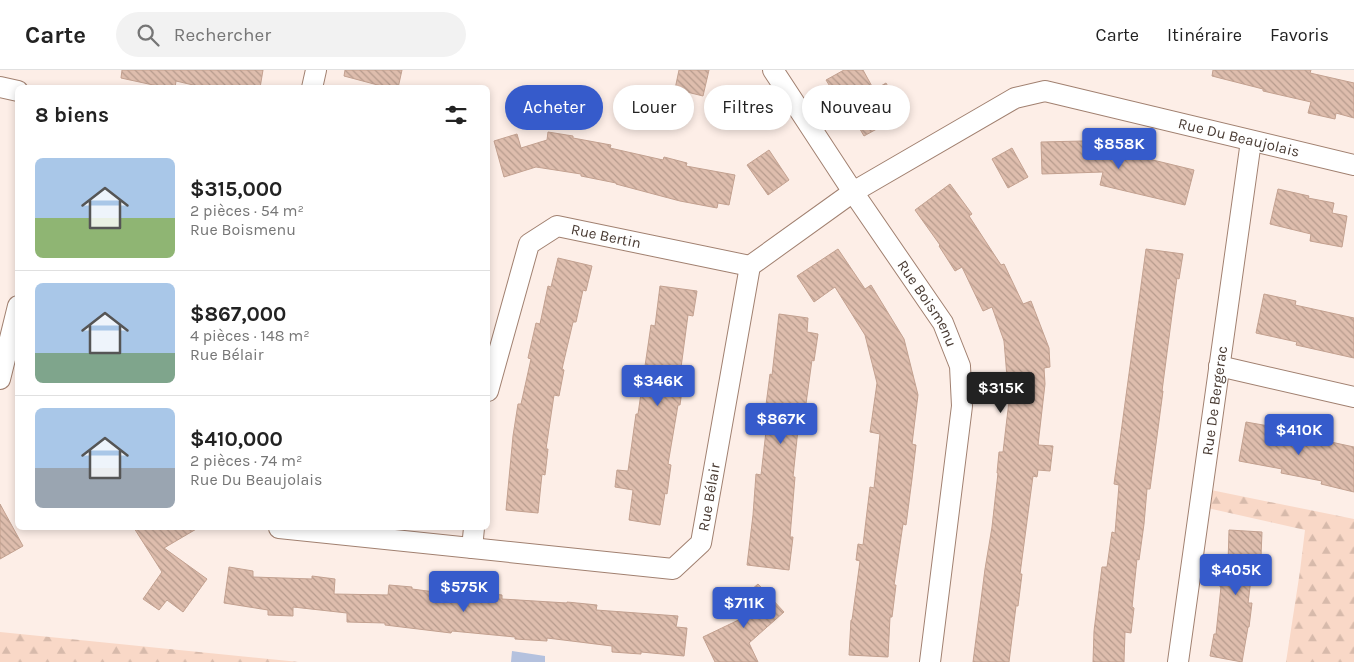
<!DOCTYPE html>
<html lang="fr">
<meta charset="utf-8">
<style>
body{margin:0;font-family:Karla,sans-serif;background:#f2f2f2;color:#222;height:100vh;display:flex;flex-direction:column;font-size:19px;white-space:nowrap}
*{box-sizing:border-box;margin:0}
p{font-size:16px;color:#767676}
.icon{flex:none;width:28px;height:28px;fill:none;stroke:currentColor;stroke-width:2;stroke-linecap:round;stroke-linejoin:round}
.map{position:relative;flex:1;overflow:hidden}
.sheet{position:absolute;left:15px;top:15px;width:475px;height:445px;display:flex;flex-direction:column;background:#fff;border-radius:8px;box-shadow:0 2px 8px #0003}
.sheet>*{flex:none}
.banner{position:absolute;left:505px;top:15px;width:475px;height:45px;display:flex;gap:10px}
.price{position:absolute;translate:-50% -42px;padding:0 11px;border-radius:5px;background:#365bcb;color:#fff;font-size:16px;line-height:32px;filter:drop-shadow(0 1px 2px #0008)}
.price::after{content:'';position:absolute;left:50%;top:30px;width:15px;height:11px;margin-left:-8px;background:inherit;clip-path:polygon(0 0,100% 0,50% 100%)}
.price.selected{background:#222;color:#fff}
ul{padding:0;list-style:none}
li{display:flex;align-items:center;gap:15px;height:125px;padding:0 20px}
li+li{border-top:1px solid #e0e0e0}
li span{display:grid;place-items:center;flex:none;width:140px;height:100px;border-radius:8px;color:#555}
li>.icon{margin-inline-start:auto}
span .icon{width:60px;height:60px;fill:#fffc;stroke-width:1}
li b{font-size:21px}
h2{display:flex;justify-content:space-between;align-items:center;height:60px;padding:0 20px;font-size:21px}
.pill{padding:0 18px;border-radius:22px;background:#fff;box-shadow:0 2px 8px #0003;font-size:18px;line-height:45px}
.pill.selected{background:#365bcb;color:#fff}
header{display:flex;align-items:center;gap:30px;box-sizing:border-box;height:70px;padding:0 25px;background:#fff;border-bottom:1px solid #e0e0e0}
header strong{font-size:24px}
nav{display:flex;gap:28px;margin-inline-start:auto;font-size:18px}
.search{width:350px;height:45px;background:#f2f2f2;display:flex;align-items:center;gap:12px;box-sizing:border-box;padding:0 18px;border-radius:28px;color:#767676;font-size:19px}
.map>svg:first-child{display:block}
</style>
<header>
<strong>Carte</strong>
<div class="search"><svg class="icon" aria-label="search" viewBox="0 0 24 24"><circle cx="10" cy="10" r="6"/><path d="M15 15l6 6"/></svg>Rechercher</div>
<nav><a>Carte</a><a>Itinéraire</a><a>Favoris</a></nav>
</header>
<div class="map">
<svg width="1354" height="592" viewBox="0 0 1354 592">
<defs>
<pattern id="forest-firs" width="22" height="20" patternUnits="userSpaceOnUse" patternTransform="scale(1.25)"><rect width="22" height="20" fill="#f9d8c7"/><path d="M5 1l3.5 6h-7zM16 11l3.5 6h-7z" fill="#d7baab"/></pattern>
<pattern id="building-back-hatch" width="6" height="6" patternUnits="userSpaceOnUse" patternTransform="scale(1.25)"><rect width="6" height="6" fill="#debdad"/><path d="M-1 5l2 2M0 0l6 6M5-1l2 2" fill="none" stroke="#b69b8d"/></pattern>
</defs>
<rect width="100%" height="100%" fill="#fdeee7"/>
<path fill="url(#forest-firs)" d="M1206,419l148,30v143h-68l14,-91 5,-41 -102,-23z
M0,562l299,30h-299z"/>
<path fill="#b4c1de" d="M512,581l33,5v6h-34z"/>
<path fill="url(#building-back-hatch)" stroke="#c3a190" d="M122,0h141l-3,18h-54l-30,-7 -1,7h-8l-46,-10z
M345,0h57l-4,18h-9l-45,-12z
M679,0h30l-6,26 -28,-7z
M844,0h19l11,20 12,-7 18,31 -40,22 -20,-34 -3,2 -15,-24z
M1213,0h98l-1,3 44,10v35l-18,-5 -1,6 -27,-6 3,-11 -48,-11v-2l-51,-13z
M548,62l25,4v2l38,7 -1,3 53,12 1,-3 23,6 -1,3 49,9 -6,30 -11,-2 -1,5 -37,-7 -64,-17v-1l-35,-7v-2l-45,-7 -32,10 -10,-36 23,-7 4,14 26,-8z
M1083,71v2l111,27 -9,35 -85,-20 3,-13 -61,2 -1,-32z
M1012,78l16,29 -20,11 -16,-29z
M769,80l20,30 -21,15 -21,-30z
M950,114l22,30 -3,2 32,49 3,-1 19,40 8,-3 18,47 1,19 -6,1 1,16 -7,61 15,1 -3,25 -12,-1 -1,7 -4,-1 -13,98h2l-4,32h-2l-7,56h-36l12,-93 7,-42 6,-54h-1l2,-21h4l6,-51 -5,-60 -12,-34 -9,4 -21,-44 -7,4 -16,-25 1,-1 -25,-35z
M1278,119l31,7 -1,2 26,5 -2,10 15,3 -5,31 -32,-6 1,-7 -41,-10z
M838,179l27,40 6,-4 33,54 14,56 -6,49 4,1 -4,34 -6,46 -3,-1 -9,61h2l-4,32h-2l-2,40 -39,-2 2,-35h1l8,-59 -4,-1 2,-16 5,1 7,-58 4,1 6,-54 -10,-2 7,-49 -12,-48 -30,-48 -21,15 -17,-26z
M1146,179l37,5 -4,25 -2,-1 -4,29 -11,84h1l-13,98h-3l-3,35 -5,36 -2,-1 -5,48 2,1 -3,25 -6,-1 -1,30h-31l1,-31 8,-64h5l5,-35 3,1 4,-48 -5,-1z
M558,188l34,8 -6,25 -3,-1 -7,32h-3l-11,47 2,1 -5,26 -5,-1 -8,54h2l-3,26 -3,-1 -4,39 -32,-3 7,-74 5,-32h3l10,-45 -3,-1 8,-35 4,1 8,-38 3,1z
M660,216l37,5 -4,25 -5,-1 -8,60 4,1 -4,29h-2l-10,59 3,1 -4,29 -2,-1 -5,32 -31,-5 4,-30 -18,-3 2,-17 11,1 8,-57h2l13,-89 4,1z
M1264,224l32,7 -1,4 59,13v40l-58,-13 1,-3 -41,-9z
M779,244l29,4 -1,14 11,2 -4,27 -2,-1 -7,51 -5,-1 -7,67h2l-5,60h3l-4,33 -42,-5 6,-50 3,-41 5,1 8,-70h-3l4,-31 2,1z
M1246,352l34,6v3l74,16v45l-33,-8 1,-3 -41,-8 1,-4 -43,-8z
M0,434l23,42 -23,13z
M134,458h64l-34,20 43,31 -24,33 -16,-12 -8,10 -16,-11 19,-27z
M1229,460l33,2 -1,24 -7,-1 -6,48h4l-3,24h-1l-6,35 -32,-6 4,-22h2l5,-47h-1l3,-24 5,1z
M229,497l24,4v6l59,2v-3l23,3 -1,15 54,1 1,-10 23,2v2l61,8v-5l29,3v4l65,4v-1l30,3 -1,5 82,6 -2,11 11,1 -3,28 -43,-4v2l-29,-2v-6l-65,-8v3l-32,-2v-2l-63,-6 -1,2 -66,-8v-2l-38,-1v-9l-54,-6v9l-25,-1v-5l-44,-7z
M758,514l26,28 -35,31 9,19h-43l-12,-25 46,-22 -12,-13z"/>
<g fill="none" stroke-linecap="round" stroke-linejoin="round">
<g stroke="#a18070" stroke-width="22">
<g id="street">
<path id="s1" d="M773,0l80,122 90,131 17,43 2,40 -32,256"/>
<path d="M0,17l18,4"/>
<path d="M312,18l4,-18"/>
<path d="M1219,296l135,31"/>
<path d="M0,309l18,-73"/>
<path id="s2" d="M488,321l41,-147 28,-18 193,40"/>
<path id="s3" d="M279,458l394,41 28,-26 49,-277 103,-74 162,-94 30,-7 309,74"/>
<path d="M472,478l2,-20"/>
<path id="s4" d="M1178,592l73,-521"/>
</g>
</g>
<use href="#street" stroke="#fff" stroke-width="20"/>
</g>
<g text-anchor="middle" stroke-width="4.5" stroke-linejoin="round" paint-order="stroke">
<g font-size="15" fill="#483a32" stroke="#fff">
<text dy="5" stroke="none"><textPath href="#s3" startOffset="1260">Rue Du Beaujolais</textPath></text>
<text dy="5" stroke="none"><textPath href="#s2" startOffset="236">Rue Bertin</textPath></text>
<text dy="5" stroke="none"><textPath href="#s1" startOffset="280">Rue Boismenu</textPath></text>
<text dy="5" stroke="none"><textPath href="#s4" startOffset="264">Rue De Bergerac</textPath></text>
<text dy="5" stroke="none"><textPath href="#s3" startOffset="481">Rue Bélair</textPath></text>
</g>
</g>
</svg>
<b class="price" style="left:1119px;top:100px">$858K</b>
<b class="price" style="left:658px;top:337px">$346K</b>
<b class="price selected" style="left:1001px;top:344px">$315K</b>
<b class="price" style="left:781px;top:375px">$867K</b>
<b class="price" style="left:1299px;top:386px">$410K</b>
<b class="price" style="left:1236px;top:526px">$405K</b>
<b class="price" style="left:464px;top:543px">$575K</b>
<b class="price" style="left:744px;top:559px">$711K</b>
<div class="banner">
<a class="pill selected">Acheter</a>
<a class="pill">Louer</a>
<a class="pill">Filtres</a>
<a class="pill">Nouveau</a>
</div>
<section class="sheet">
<h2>8 biens<svg class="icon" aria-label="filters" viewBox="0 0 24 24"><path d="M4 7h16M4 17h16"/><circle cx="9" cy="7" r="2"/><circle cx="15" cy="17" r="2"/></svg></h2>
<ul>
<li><span style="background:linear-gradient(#a9c7e8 60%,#8fb573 0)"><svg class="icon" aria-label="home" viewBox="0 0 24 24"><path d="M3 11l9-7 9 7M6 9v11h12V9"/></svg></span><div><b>$315,000</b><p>2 pièces · 54 m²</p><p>Rue Boismenu</p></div></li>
<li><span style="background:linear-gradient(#a9c7e8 70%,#7fa58c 0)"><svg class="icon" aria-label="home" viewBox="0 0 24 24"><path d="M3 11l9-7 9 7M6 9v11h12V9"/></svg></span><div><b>$867,000</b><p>4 pièces · 148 m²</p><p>Rue Bélair</p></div></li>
<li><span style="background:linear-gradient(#a9c7e8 60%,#9aa5b1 0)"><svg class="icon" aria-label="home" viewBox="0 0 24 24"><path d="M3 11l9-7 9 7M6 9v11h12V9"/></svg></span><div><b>$410,000</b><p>2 pièces · 74 m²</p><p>Rue Du Beaujolais</p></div></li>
</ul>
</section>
</div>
